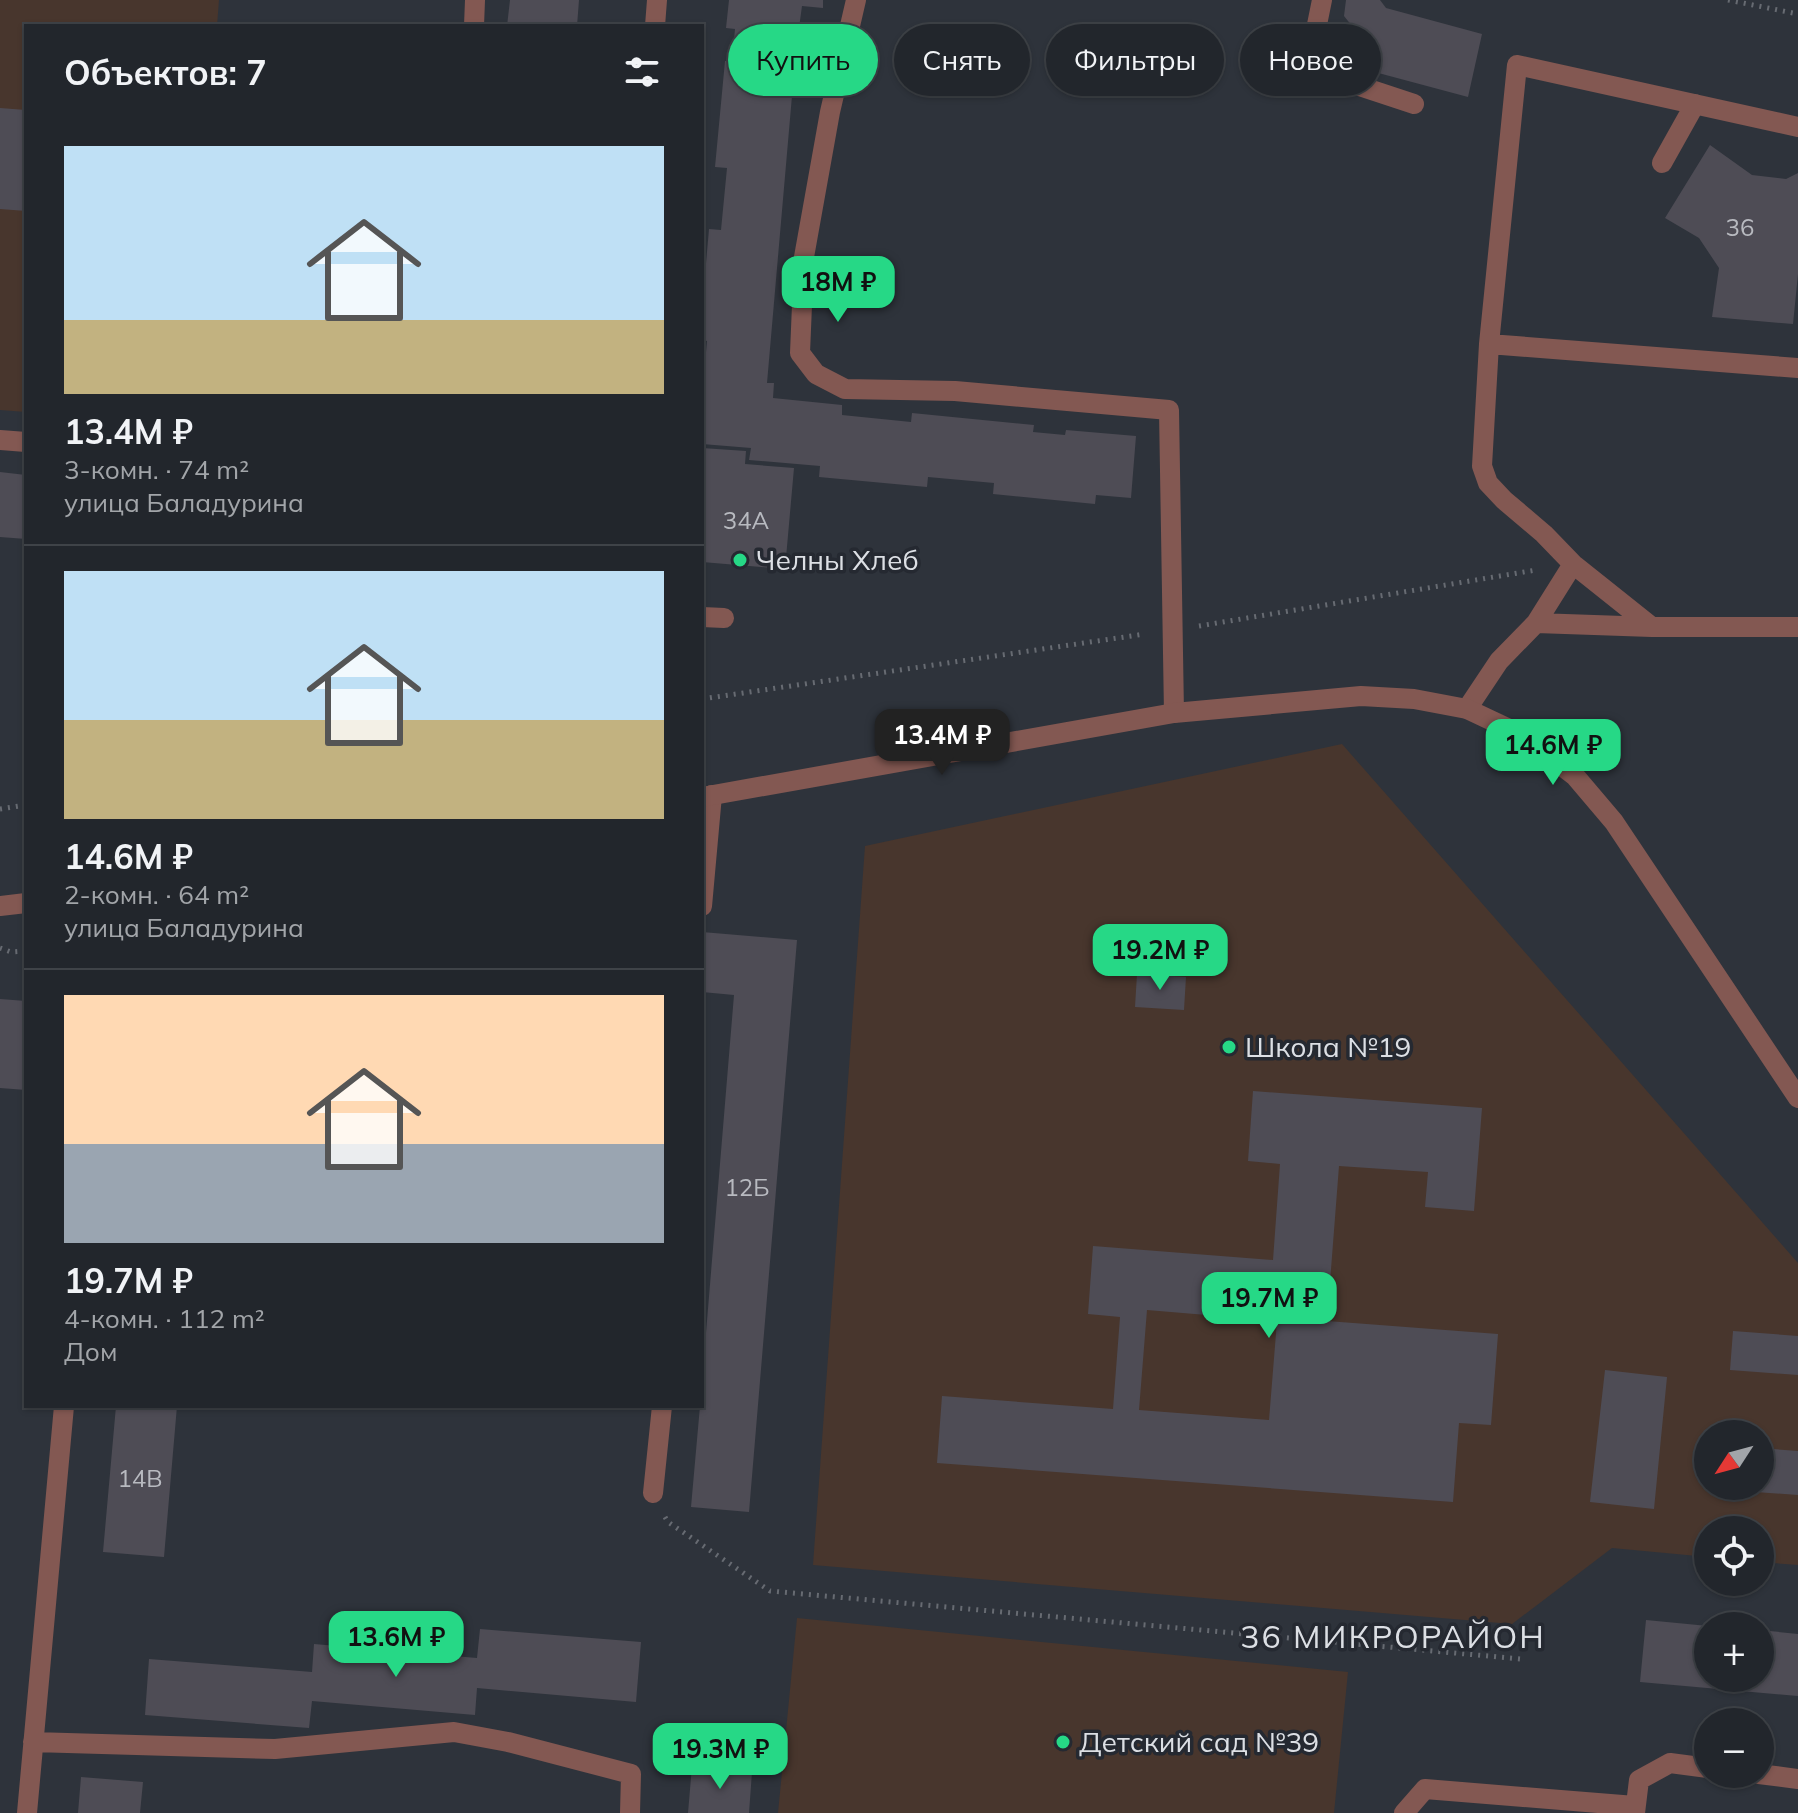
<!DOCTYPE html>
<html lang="ru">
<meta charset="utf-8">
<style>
body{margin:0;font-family:Mulish,sans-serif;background:#2a2e34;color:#f1f3f6;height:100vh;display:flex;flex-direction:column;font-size:30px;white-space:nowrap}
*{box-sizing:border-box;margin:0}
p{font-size:26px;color:#a2a5a9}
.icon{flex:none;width:44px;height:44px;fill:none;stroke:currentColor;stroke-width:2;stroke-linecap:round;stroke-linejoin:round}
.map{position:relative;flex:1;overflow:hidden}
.sheet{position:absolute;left:24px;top:24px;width:680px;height:1384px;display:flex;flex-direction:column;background:#22262c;border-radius:0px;box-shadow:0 2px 6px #0004,0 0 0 2px #3f4348}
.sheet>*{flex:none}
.top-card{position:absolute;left:728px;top:24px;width:760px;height:72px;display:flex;gap:16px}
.needle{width:52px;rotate:234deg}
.buttons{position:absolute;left:1694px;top:1420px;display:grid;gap:16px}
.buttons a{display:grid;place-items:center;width:80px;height:80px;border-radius:50%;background:#22262c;box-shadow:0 2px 6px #0004,0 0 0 2px #3f4348;font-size:40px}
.price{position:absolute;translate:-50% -68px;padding:0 18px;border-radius:16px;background:#26d886;color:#111;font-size:26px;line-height:52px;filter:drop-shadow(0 2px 4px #0008)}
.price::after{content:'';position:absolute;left:50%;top:48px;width:24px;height:18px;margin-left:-12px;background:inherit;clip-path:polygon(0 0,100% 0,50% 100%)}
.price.active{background:#222;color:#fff}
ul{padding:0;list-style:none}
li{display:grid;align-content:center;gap:16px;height:424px;padding:0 40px}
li+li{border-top:2px solid #3f4348}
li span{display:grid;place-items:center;height:248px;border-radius:0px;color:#555}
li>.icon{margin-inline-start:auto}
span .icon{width:144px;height:144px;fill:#fffc;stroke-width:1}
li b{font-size:34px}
h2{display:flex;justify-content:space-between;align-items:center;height:96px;padding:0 40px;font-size:34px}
.chip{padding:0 28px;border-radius:36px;background:#22262c;box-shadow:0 2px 6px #0004,0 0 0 2px #3f4348;font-size:28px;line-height:72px}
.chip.active{background:#26d886;color:#111}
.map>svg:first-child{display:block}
</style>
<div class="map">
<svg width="1798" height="1813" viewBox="0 0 1798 1813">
<rect width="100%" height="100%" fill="#2e333b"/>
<path fill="#48362d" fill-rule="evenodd" d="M0,0h219l-2,26h-191v386l-26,-2z
M1342,744l456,519v302l-38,-3v-32h-52v27l-96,-9 -100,76 -699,-59 52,-719zM1708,1434h52v52h-52z
M797,1618l551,54 -14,141h-556z"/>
<path fill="#4e4c55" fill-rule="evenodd" d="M510,0h69l-2,26h-70z
M729,0h94v8l-21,-2 -6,44 -29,333h7l-1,15 69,7v10l69,7 1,-9 122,12 -1,7 32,3 1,-5 70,6 -5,62 -35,-3 -1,9 -102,-10 1,-11 -66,-6 -1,10 -108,-10 1,-11 -71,-6 2,-12 -49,-4v-48l5,-55 -5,-1v-31l7,-80 12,1 6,-62 -12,-1 10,-106h7l3,-32 -9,-1z
M1346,0h34l6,8 96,26 -14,63 -127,-34 11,-37 -8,-10z
M0,108l26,2v101l-26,-2z
M1710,145l42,30 34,4 12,-6v101l-5,50 -81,-7 7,-49 -20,-30 -34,-20z
M702,448l44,3 -1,13 49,4 -9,101 -83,-7z
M0,472l26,3v64l-26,-2z
M702,932l95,8 -48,572 -58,-5 9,-101h2v-25l32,-386 -32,-3z
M1137,974l49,3 -2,33 -49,-3z
M0,999l26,2v89l-26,-2z
M1253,1091l229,17 -8,103 -49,-4 3,-35 -89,-6 -12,155 171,13 -7,91 -32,-2 -6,79 -516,-39 5,-67 171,13 7,-92 -32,-3 5,-68 180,14 7,-96 -32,-3zM1147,1310l130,11 -8,99 -130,-10z
M1733,1331l65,5v39l-68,-5z
M1605,1370l62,7 -13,132 -64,-7z
M116,1406h61l-13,151 -61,-5z
M1760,1448l38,3v44l-71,-5v-4h33z
M1646,1620l62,6v52h52v-48l38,4v62l-158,-14z
M480,1629l161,13 -5,60 -159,-14 -2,27 -163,-14 -3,27 -164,-13 4,-56 163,13 2,-28 163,14z
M692,1766l60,6 -3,41h-61z
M81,1777l62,5 -3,31h-62z"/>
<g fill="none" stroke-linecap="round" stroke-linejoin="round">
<path stroke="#676b72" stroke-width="5" stroke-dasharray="2 6" stroke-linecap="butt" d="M1728,0l70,14
M1199,626l337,-56
M702,699l443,-65
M0,809l26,-4
M0,948l11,4 15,-1
M665,1517l3,5 102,69 751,68"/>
<path stroke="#835852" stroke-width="20" d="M856,0l-26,112 -26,145 -4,96 16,21 29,15 110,2 214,19 5,303
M1322,0l-14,69 106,35
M474,26l1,-26
M655,26l2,-26
M1662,163l33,-59
M1489,344l309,24
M0,440l26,2
M702,617l22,1
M1536,623l116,4h146
M1652,627l-79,-63 -29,-30 -40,-34 -16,-17 -6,-17 7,-122 28,-279 281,62
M1467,709l32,-48 37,-38 37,-59
M702,906l10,-111
M653,1493l9,-87
M33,1742l242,7 179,-17 54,10 123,32 -1,39
M1759,1774l39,5
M27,1813l37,-407
M1404,1813l21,-24 210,17
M1635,1813l4,-33 31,-17 38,5"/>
<path stroke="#835852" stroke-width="20" d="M702,797l472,-84 187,-17 53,3 53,10 53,25 55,42 39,46 184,276
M0,906l26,-3"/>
</g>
<g fill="#26d886" stroke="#252931" stroke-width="3">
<circle cx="740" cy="560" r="8"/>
<circle cx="1229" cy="1047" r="8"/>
<circle cx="1063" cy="1742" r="8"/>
</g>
<g text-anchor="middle" stroke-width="7" stroke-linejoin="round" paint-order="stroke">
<g font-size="24" fill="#b8bac0">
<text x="1740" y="236">36</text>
<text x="746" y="529">34А</text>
<text x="747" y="1196">12Б</text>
<text x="140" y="1487">14В</text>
</g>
<g font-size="28" fill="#dcdfe4" stroke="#252931" text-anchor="start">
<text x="756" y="570">Челны Хлеб</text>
<text x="1245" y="1057">Школа №19</text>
<text x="1079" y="1752">Детский сад №39</text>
</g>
<g font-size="32" letter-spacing="2" fill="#dcdfe4" stroke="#252931">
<text x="1393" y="1648">36 МИКРОРАЙОН</text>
</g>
</g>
</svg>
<div class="buttons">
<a><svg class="needle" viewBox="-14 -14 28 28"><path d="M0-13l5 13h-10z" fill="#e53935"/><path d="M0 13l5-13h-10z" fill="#a2a5a9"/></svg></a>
<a><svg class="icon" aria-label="locate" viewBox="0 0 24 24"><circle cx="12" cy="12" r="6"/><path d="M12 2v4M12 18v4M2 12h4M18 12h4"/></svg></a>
<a>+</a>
<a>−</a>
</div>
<b class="price" style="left:838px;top:324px">18M ₽</b>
<b class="price active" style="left:942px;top:777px">13.4M ₽</b>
<b class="price" style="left:1553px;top:787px">14.6M ₽</b>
<b class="price" style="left:1160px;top:992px">19.2M ₽</b>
<b class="price" style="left:1269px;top:1340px">19.7M ₽</b>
<b class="price" style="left:396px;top:1679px">13.6M ₽</b>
<b class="price" style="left:720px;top:1791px">19.3M ₽</b>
<div class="top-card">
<a class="chip active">Купить</a>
<a class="chip">Снять</a>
<a class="chip">Фильтры</a>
<a class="chip">Новое</a>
</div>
<section class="sheet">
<h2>Объектов: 7<svg class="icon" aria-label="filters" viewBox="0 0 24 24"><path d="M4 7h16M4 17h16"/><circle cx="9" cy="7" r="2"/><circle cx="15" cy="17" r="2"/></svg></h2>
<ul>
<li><span style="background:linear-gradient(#bfe0f5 70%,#c2b280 0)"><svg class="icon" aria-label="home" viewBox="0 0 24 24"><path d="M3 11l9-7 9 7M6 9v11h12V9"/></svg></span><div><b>13.4M ₽</b><p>3-комн. · 74 m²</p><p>улица Баладурина</p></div></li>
<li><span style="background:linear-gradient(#bfe0f5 60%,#c2b280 0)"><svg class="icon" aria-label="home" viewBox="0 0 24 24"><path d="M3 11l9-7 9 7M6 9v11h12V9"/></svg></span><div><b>14.6M ₽</b><p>2-комн. · 64 m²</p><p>улица Баладурина</p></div></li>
<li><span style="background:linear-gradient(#ffd9b3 60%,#9aa5b1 0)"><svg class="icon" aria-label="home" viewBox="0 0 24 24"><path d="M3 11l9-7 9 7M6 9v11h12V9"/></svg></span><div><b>19.7M ₽</b><p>4-комн. · 112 m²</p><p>Дом</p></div></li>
</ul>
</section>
</div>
